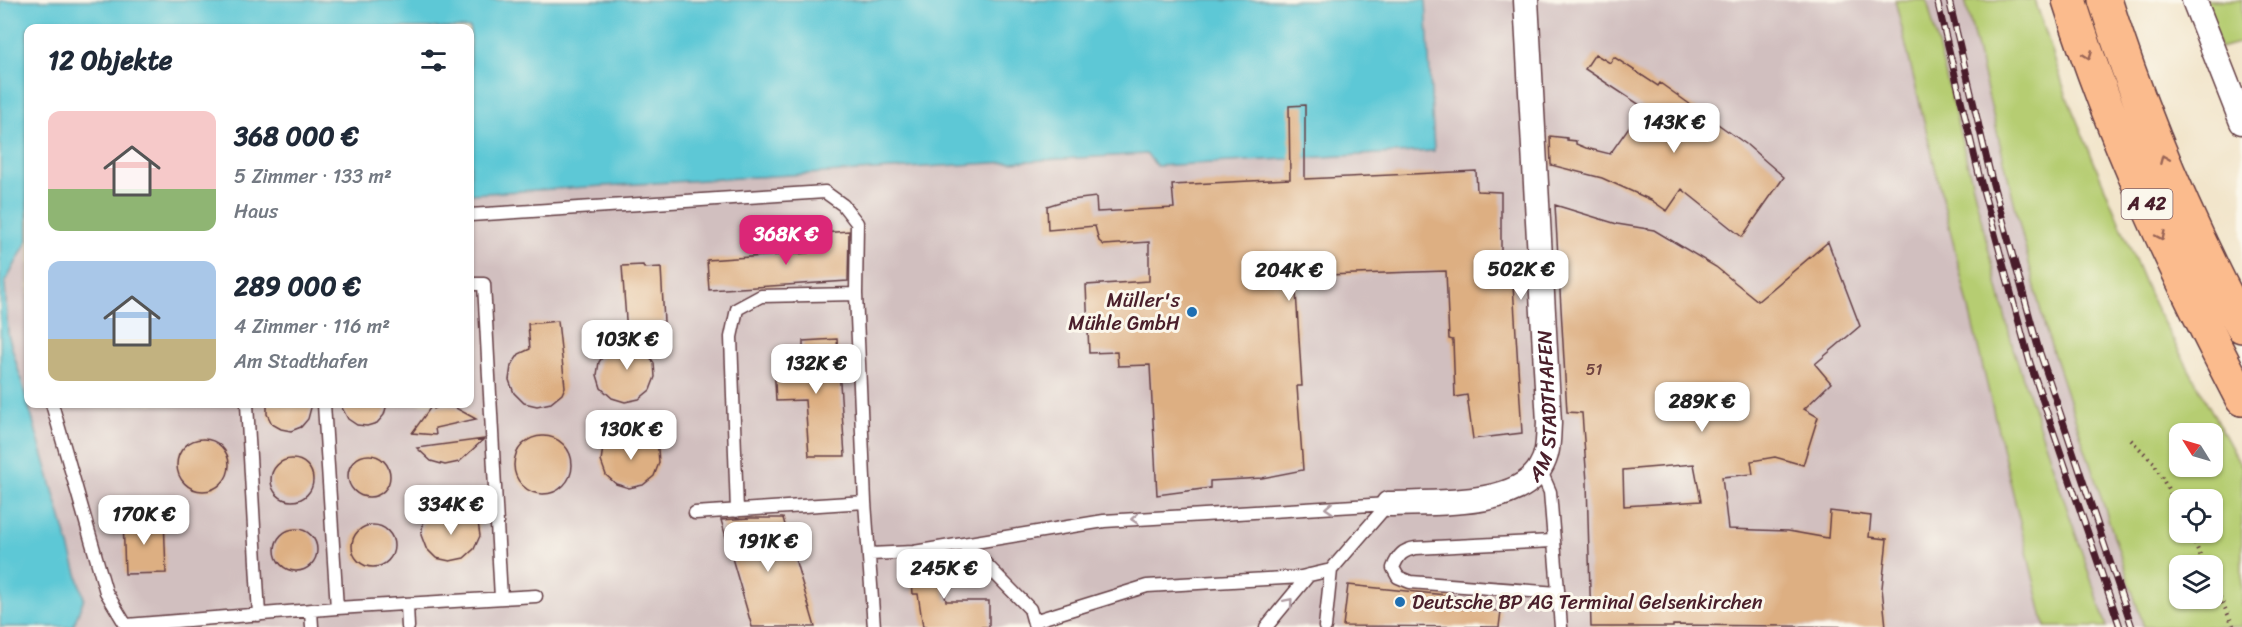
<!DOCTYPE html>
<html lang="de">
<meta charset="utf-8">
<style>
body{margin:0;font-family:Sriracha,sans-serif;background:#f2f2f3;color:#1f2937;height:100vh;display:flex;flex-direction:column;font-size:22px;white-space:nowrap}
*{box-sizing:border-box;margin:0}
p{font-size:20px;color:#747a83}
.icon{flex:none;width:33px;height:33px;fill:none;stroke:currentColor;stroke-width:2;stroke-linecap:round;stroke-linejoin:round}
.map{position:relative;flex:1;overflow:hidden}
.side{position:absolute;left:24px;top:24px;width:450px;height:384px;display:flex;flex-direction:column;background:#fff;border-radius:12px;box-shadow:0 2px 4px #0004}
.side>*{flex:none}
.needle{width:39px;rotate:307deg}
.tools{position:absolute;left:2169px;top:423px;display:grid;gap:12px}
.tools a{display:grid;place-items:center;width:54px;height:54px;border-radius:12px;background:#fff;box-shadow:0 2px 4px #0004;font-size:30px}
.price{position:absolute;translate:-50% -51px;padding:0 14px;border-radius:12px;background:#fff;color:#222;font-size:20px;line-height:39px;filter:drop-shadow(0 2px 3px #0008)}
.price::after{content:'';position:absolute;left:50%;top:36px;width:18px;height:14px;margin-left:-9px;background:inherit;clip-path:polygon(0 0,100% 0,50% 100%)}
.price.selected{background:#db2777;color:#fff}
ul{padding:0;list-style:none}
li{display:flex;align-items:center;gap:18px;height:150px;padding:0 24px}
li span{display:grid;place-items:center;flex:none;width:168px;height:120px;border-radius:12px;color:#555}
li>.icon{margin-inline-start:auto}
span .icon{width:72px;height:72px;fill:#fffc;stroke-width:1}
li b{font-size:26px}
h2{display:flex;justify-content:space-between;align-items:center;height:72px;padding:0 24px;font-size:26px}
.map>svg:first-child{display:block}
</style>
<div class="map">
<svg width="2242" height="627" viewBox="0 0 2242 627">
<rect width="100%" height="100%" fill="#fbf7ec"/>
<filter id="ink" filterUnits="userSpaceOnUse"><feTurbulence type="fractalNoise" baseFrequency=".0167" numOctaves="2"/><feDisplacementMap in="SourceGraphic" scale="12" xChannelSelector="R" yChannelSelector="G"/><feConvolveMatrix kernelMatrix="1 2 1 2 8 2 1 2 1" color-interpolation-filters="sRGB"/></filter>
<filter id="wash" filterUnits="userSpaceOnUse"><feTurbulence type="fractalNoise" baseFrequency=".008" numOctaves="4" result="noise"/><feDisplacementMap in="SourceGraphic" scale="24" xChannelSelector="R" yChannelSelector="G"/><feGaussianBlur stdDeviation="1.35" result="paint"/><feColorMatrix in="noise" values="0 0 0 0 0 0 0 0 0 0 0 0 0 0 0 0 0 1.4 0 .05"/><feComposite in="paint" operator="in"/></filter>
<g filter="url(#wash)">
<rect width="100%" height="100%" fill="#f2e5cb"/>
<path fill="#d1bfbf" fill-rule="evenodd" d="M0,0h1895l150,627h-2045zM28,28h442v376h-442z
M1927,0h38l79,325 100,302h-37l-36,-103 -58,-176z"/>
<path fill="#b6cd72" stroke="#80764e" stroke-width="1.5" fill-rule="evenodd" d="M1895,0h32l86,348 94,279h-62z
M1965,0h70l32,97 87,208 88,162v160h-98l-100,-302zM2180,434h32v32h-32zM2180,500h32v32h-32zM2180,566h32v32h-32z
M2203,0h39v42l-22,6z"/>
<path fill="#5dc8d6" stroke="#547480" stroke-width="1.5" d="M20,0h1406l8,151 -277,15 -11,-12 -676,40v-166h-442v212l-23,43 3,51 76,264 -11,29h-73v-626z"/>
<g id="blocks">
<path fill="#ddaf82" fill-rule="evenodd" d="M1595,54l15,9 4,-6 44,29 2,-3 86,61 38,33 -42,60 -60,-48 -15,22 -16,-11 -49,-22 -51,-13 -1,-29 17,2v2l9,1v3l10,4 24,6 33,-47 -58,-38z
M1305,105v74l171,-8 1,20 24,1v60h10l11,181 -49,6 -6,-44 -12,2 -2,-57 -4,-1 -3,-68 -151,5 7,110h-5l6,84 -41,8 -52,3v7l-53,7 -7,-130 -32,1 -1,-14 -28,1 -3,-68 63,-4v-39l-45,3 -5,-4 -4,-15 -47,4 -1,-24 16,-5 33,-4 1,15 77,-4 -2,-23 118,-6 -1,-73z
M1555,205l62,19 37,6 62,37 42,34 70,-59 32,84 -45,38 16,19 -27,26 14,8 -15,48 -28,-8 -24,4 2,13 -31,3 6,52 60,2 40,7 2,-27 41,5 -2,21 18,2 -5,49 4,39 -213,-2v2h-82l-4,-145 -5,-69 -15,-1zM1694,464l7,37 -77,5 -1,-36z
M849,231l-1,50 -139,9 -2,-30 101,-7 -1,-19z
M643,265l1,3 17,-1 3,55 -16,2v6l-21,3 -5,-67z
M558,321l7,66 -3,7 -11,9 -14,3 -13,-3 -10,-10 -5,-13 2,-14 8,-12 11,-5 -2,-25z
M636,336l18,27 1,14 -5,13 -11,9 -14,3 -13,-4 -11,-10 -4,-13 2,-13 8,-12z
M837,339l8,117h-36l-4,-56 -29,1 -2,-39 29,-2v-19z
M267,404h45l-4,15 -7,8 -10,4 -10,-2 -9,-5 -5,-10z
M340,404h47l-3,11 -7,8 -10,3 -10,-1 -9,-6z
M433,404l1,5 6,-3 14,1 22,12 -41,9 1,7 -24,-2z
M639,431l11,6 8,12 1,14 -5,13 -11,9 -14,3 -13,-4 -10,-9 -5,-14 2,-14 7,-8 27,1z
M514 465a29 29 0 1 1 58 0a29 29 0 1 1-58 0Z
M484,439l-25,23 -14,3 -14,-4 -14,-13z
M177 465a26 26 0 1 1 52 0a26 26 0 1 1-52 0Z
M348 476a21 21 0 1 1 42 0a21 21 0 1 1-42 0Z
M271 480a21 21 0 1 1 42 0a21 21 0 1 1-42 0Z
M472,512l6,10 2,14 -6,13 -10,9 -14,3 -14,-3 -10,-10 -5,-13 3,-17z
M164,517l2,56 -41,1 -2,-56z
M750,518h33l32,109h-63l-31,-107z
M352 546a21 21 0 1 1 42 0a21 21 0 1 1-42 0Z
M275 550a21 21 0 1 1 42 0a21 21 0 1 1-42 0Z
M937,557l9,44h43v26h-66l-5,-33h-5l-3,-34z
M1348,585l107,11 -2,12 48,3 -2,16 -156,-1z"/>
</g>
</g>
<g filter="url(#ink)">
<use href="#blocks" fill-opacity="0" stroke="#633d43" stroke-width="1.5"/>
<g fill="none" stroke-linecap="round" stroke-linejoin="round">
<g stroke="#633d43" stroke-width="15">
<path id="lane" d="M470,215l355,-23 18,13 14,18 -1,71 9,208 9,125
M470,284h14l17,314
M52,404l54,188 21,35
M247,404l12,211
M324,404l13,204
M1540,469l10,23 11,135
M737,511l-6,-174 6,-28 24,-13 95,-2
M695,513l170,-11
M1552,541l-136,7c-13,2 -18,7 -23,20l5,9 12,5 148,11
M966,544l64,65 5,18
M870,554l44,-2 190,-31 284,-17
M407,605l1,22
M311,611l1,16
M1034,621l113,-35 154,-9 30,-7
M127,625l210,-17 199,-12
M1266,627l43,-52
M1325,627l6,-57 57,-66"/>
</g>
<g stroke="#633d43" stroke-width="27">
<g id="street">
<path d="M2194,0l48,122"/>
<path id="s1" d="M1388,504c42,-2 129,4 152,-36 9,-14 8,-29 9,-45l-23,-423"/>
</g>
</g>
<g stroke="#633d43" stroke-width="36">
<path id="highway" d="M2069,0c44,139 106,270 173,399
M2105,0c35,111 82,223 137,326"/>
</g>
<path stroke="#633d43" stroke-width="4" stroke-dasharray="1.5 4.5" stroke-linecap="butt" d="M2131,440l23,23 26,48
M2190,532l15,34
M2212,581l22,46"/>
<use href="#lane" stroke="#fff" stroke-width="12"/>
<use href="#street" stroke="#fff" stroke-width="24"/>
<use href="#highway" stroke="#fbbb8d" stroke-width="33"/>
<g stroke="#4a1f2b" stroke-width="7">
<path id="rail" d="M1937,0l43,179 50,184 90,264
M1949,0l42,177 47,170 94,280"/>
</g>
<use href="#rail" stroke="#fbf7ec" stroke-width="4.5" stroke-dasharray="14" stroke-linecap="butt"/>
</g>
<defs><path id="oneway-chevron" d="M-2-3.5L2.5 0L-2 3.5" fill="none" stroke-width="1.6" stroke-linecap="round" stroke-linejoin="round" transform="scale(1.5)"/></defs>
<g stroke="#9a6557">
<use href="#oneway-chevron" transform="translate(2088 55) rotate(69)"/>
<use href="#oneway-chevron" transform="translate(2164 159) rotate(-113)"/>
<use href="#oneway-chevron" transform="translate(2161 236) rotate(65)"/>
</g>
<g stroke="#ae9aa0">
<use href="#oneway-chevron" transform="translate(1329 508) rotate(177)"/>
<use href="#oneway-chevron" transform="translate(1135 519) rotate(177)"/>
<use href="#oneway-chevron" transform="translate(1289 602) rotate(-49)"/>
</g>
</g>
<g fill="#1f6fb2" stroke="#fbf7ec" stroke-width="2">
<circle cx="1192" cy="312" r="6"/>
<circle cx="1400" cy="602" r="6"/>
</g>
<g text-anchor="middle" stroke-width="6" stroke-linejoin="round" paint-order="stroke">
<g font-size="16" fill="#6f4341">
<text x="1594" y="375">51</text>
</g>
<rect fill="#fbf7ec" stroke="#7f6065" stroke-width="1.5" x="2121.5" y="189" width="51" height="30" rx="4.5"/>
<g font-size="18" font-weight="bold" fill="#4a1f2b">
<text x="2147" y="210">A 42</text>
</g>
<g font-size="20" fill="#4a1f2b" stroke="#fbf7ec" text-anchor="end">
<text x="1180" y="307">Müller's<tspan x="1180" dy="23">Mühle GmbH</tspan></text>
<text x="1412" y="609" text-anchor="start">Deutsche BP AG Terminal Gelsenkirchen</text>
</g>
<g font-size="20" fill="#4a1f2b" stroke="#fbf7ec">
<text dy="7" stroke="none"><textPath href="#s1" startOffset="225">AM STADTHAFEN</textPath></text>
</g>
</g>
</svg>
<div class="tools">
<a><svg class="needle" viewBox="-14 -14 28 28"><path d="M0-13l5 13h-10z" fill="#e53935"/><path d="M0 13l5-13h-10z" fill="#747a83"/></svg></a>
<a><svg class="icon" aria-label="locate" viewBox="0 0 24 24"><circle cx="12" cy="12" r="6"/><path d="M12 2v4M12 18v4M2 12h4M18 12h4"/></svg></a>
<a><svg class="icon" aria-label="layers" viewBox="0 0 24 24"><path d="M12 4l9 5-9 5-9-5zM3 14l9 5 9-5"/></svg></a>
</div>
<b class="price" style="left:1674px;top:154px">143K €</b>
<b class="price selected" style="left:786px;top:266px">368K €</b>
<b class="price" style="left:1521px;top:301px">502K €</b>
<b class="price" style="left:1289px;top:302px">204K €</b>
<b class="price" style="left:627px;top:371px">103K €</b>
<b class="price" style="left:816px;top:395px">132K €</b>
<b class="price" style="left:1702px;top:433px">289K €</b>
<b class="price" style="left:631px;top:461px">130K €</b>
<b class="price" style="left:451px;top:536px">334K €</b>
<b class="price" style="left:144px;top:546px">170K €</b>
<b class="price" style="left:768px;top:573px">191K €</b>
<b class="price" style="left:944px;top:600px">245K €</b>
<section class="side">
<h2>12 Objekte<svg class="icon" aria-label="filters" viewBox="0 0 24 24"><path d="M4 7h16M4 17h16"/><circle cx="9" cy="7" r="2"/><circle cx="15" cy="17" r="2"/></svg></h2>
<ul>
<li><span style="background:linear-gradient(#f6c9c9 65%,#8fb573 0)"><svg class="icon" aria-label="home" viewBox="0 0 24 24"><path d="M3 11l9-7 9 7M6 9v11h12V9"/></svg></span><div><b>368 000 €</b><p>5 Zimmer · 133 m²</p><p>Haus</p></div></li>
<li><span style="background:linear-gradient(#a9c7e8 65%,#c2b280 0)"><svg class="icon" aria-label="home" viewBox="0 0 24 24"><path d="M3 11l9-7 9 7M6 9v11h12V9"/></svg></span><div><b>289 000 €</b><p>4 Zimmer · 116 m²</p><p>Am Stadthafen</p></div></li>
</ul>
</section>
</div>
